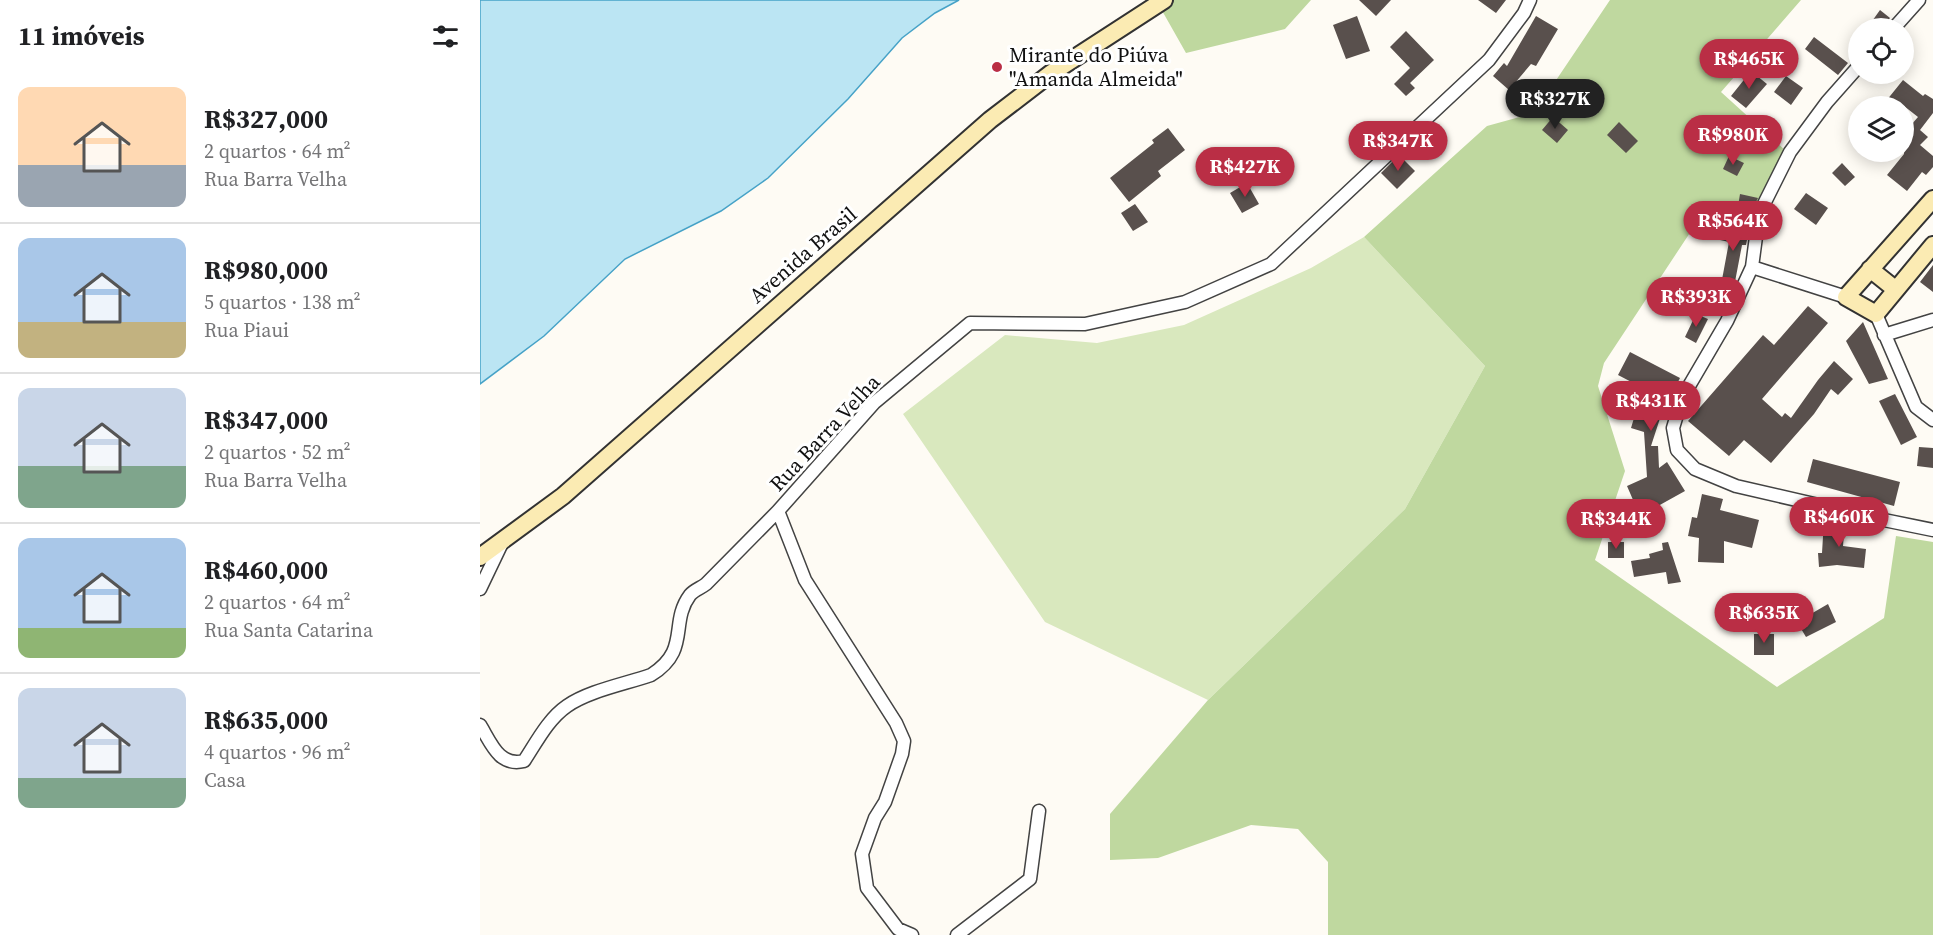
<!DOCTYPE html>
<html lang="pt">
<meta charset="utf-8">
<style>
body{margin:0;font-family:"Source Serif 4",serif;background:#f2f2f2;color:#202124;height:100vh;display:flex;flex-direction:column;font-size:22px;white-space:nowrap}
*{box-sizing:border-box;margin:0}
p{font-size:20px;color:#757577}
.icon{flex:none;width:33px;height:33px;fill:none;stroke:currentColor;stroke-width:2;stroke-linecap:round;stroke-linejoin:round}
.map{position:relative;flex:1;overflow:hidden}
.drawer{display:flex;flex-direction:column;background:#fff;width:480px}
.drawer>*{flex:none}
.buttons{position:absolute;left:1368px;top:18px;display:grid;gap:12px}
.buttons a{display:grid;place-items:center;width:66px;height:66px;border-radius:50%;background:#fff;box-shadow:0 3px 15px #0003;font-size:30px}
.price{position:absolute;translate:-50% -51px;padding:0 14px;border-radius:21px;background:#ba2e45;color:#fff;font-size:20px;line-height:39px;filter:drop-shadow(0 2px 3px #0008)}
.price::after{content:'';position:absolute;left:50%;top:36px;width:18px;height:14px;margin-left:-9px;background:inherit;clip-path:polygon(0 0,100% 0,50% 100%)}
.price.on{background:#222;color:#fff}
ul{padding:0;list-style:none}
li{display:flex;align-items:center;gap:18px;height:150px;padding:0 18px}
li+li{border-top:2px solid #e0e0e0}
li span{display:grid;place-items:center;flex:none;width:168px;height:120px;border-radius:12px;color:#555}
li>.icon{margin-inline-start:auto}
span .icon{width:72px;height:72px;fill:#fffc;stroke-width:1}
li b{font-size:26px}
h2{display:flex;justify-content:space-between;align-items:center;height:72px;padding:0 18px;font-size:26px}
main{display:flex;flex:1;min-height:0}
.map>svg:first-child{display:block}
</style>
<main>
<section class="drawer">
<h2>11 imóveis<svg class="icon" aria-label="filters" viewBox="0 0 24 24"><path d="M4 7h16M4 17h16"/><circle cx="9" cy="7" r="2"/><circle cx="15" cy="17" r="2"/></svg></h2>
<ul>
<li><span style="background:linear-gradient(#ffd9b3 65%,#9aa5b1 0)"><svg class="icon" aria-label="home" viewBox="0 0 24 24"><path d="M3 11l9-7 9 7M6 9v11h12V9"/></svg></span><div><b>R$327,000</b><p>2 quartos · 64 m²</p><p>Rua Barra Velha</p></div></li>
<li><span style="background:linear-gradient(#a9c7e8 70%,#c2b280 0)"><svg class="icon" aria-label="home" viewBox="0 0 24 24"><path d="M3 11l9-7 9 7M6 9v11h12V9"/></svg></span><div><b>R$980,000</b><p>5 quartos · 138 m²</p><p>Rua Piaui</p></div></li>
<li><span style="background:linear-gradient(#c9d6e8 65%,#7fa58c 0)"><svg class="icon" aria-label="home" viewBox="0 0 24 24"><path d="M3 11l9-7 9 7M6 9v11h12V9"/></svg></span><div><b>R$347,000</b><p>2 quartos · 52 m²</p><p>Rua Barra Velha</p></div></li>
<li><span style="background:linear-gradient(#a9c7e8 75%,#8fb573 0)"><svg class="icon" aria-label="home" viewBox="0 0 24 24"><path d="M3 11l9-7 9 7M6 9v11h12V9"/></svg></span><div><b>R$460,000</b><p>2 quartos · 64 m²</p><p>Rua Santa Catarina</p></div></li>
<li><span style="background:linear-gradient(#c9d6e8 75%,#7fa58c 0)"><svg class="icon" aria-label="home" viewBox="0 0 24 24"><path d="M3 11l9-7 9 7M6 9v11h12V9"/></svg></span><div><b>R$635,000</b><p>4 quartos · 96 m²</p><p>Casa</p></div></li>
</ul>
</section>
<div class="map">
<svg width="1453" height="935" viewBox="0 0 1453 935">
<rect width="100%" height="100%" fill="#fefbf4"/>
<path fill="#d9e8be" d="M884,237l121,129 -80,143 -197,191 -163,-78 -142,-208 102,-79 92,8 87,-18 127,-57z"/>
<path fill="#bfd89f" d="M676,0h155l-26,29 -99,24z
M1130,0h191l-80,92 65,59 -33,71 -48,-12 -101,153 -6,23 27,85 -30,89 182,127 107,-69 12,-82 37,6v393h-605v-73l-30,-33 -47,-4 -93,33 -48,2v-46l98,-114 197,-191 80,-143 -121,-129 123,-111 47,-13z"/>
<path fill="#bbe5f3" stroke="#46a2c7" stroke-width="1.5" d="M0,0h479l-24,13 -33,25 -54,61 -80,79 -47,33 -96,48 -81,77 -64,48z"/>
<path fill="#59504d" d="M879,0h32l-15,16z
M998,0h28l-10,13z
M1400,10l10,8 -8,10h-6l-6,-4z
M877,16l13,35 -24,8 -13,-34z
M1056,16l22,13 -22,37 -5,-2 -22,26 -16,-14 11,-13 3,3z
M926,31l28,29 -24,23 5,5 -9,8 -12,-12 16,-16 -20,-21z
M1334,37l34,26 -10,12 -33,-26z
M1271,71l16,13 -21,24 -15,-12z
M1306,76l17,12 -12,17 -17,-13z
M1423,80l20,16 2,-2 8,5v14l-13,17 8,7 -8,8 13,11v11l-7,8 -4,-3 -15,19 -20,-16 17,-21v-21l14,-16 -14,-11h-22z
M1073,117l15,13 -11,13 -15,-13z
M1139,122l19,19 -12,12 -19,-18z
M688,128l17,22 -27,21 3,5 -32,26 -19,-24 44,-35 -2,-3z
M919,155l16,16 -18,18 -16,-16z
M1249,156l15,7 -7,13 -14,-7z
M1362,163l13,14 -10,9 -13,-13z
M767,183l12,21 -17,9 -12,-20z
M1326,193l22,15 -12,17 -22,-16z
M1260,194l18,4 -5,10 -15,-2z
M655,204l13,18 -15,9 -12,-18z
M1242,225l27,5 -3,15h-4l-8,42 -13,-2 8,-43 -9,-2z
M1453,265v27l-13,-10z
M1328,306l20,17 -66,76 20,18 3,-4 6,5 27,-38 16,-19 19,18 -15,16 -7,-6 -17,25 -43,49 -27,-23 -15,16 -41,-35 75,-86 11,10z
M1216,314l12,5 -12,24 -11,-6z
M1383,322l25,57 -19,5 -23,-43z
M1150,352l50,26 -13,26 -2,-1 -14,43h7l1,22 8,-6 18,29 -45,25 -13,-30 20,-9 -3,-45 -13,-4 12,-40 -25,-13z
M1415,394l22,43 -16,8 -22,-44z
M1439,447l14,1v20l-16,-2z
M1333,459l87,23 -6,24 -87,-24z
M1222,494l21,5 -3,11 39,10 -7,28 -28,-7v22l-26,-1 1,-24 -11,-2 4,-19 5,1z
M1151,514l9,17 -12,6 -9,-17z
M1344,520l21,2 -2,24 23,3 -2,19 -27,-3 -18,2 -1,-14h4z
M1128,542h16v16h-16z
M1188,542l13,40 -13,2 -2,-12 -32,5 -3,-16 19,-3 -1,-4 14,-4 -1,-7z
M1348,604l8,18 -30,15 -9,-15z
M1274,634h20v21h-20z"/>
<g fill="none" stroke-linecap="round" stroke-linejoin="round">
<g stroke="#434343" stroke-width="15">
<path id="street" d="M1414,28l25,-28
M1378,67l-31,35 -37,50 -31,62 -7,53 -25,54 -45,77 -9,30 4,22 18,19 41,17 143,33 54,11
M1272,267l94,30
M1396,314l40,93 17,13
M1404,335l49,-15
M0,589l23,-48
M0,725c11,18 19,42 44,36 12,-18 24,-42 43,-55 21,-15 58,-22 84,-31 40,-25 18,-52 39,-80 4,-5 11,-7 16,-11l72,-73
M432,935l-14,-6 -31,-41 -5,-34 13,-36 10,-16 17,-48 2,-13 -8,-18 -91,-143 -27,-69 96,-108 96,-80 115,1 100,-22 86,-38 218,-204 35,-47 6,-13
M477,935l73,-56 9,-68"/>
</g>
<g stroke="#323232" stroke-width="20">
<path id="secondary" d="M1453,199l-87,98 30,17 57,-69
M1390,269l25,20
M0,557l83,-61 427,-376 60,-46 114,-74"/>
</g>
<use href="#street" stroke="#fff" stroke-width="12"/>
<use href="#secondary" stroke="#fbebb3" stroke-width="16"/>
</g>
<circle fill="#ba2e45" stroke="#fff" stroke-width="2" cx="517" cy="67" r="6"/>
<g text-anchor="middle" stroke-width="6" stroke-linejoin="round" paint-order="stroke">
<g font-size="21" fill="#101010" stroke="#fff" text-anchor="start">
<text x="529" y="62">Mirante do Piúva<tspan x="529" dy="24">"Amanda Almeida"</tspan></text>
</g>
<g font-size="21" fill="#101010" stroke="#fff">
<text transform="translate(323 255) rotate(-41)" y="7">Avenida Brasil</text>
<text transform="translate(345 433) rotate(-47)" y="7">Rua Barra Velha</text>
</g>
</g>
</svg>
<div class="buttons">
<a><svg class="icon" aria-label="locate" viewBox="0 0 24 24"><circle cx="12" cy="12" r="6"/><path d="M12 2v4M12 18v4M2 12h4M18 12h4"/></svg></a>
<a><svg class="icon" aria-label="layers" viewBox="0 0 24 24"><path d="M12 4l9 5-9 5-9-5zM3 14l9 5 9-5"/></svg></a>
</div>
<b class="price" style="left:1269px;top:90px">R$465K</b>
<b class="price on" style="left:1075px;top:130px">R$327K</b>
<b class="price" style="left:1253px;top:166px">R$980K</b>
<b class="price" style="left:918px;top:172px">R$347K</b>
<b class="price" style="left:765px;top:198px">R$427K</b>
<b class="price" style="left:1253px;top:252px">R$564K</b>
<b class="price" style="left:1216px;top:328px">R$393K</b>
<b class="price" style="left:1171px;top:432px">R$431K</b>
<b class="price" style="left:1359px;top:548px">R$460K</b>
<b class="price" style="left:1136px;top:550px">R$344K</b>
<b class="price" style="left:1284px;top:644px">R$635K</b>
</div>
</main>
